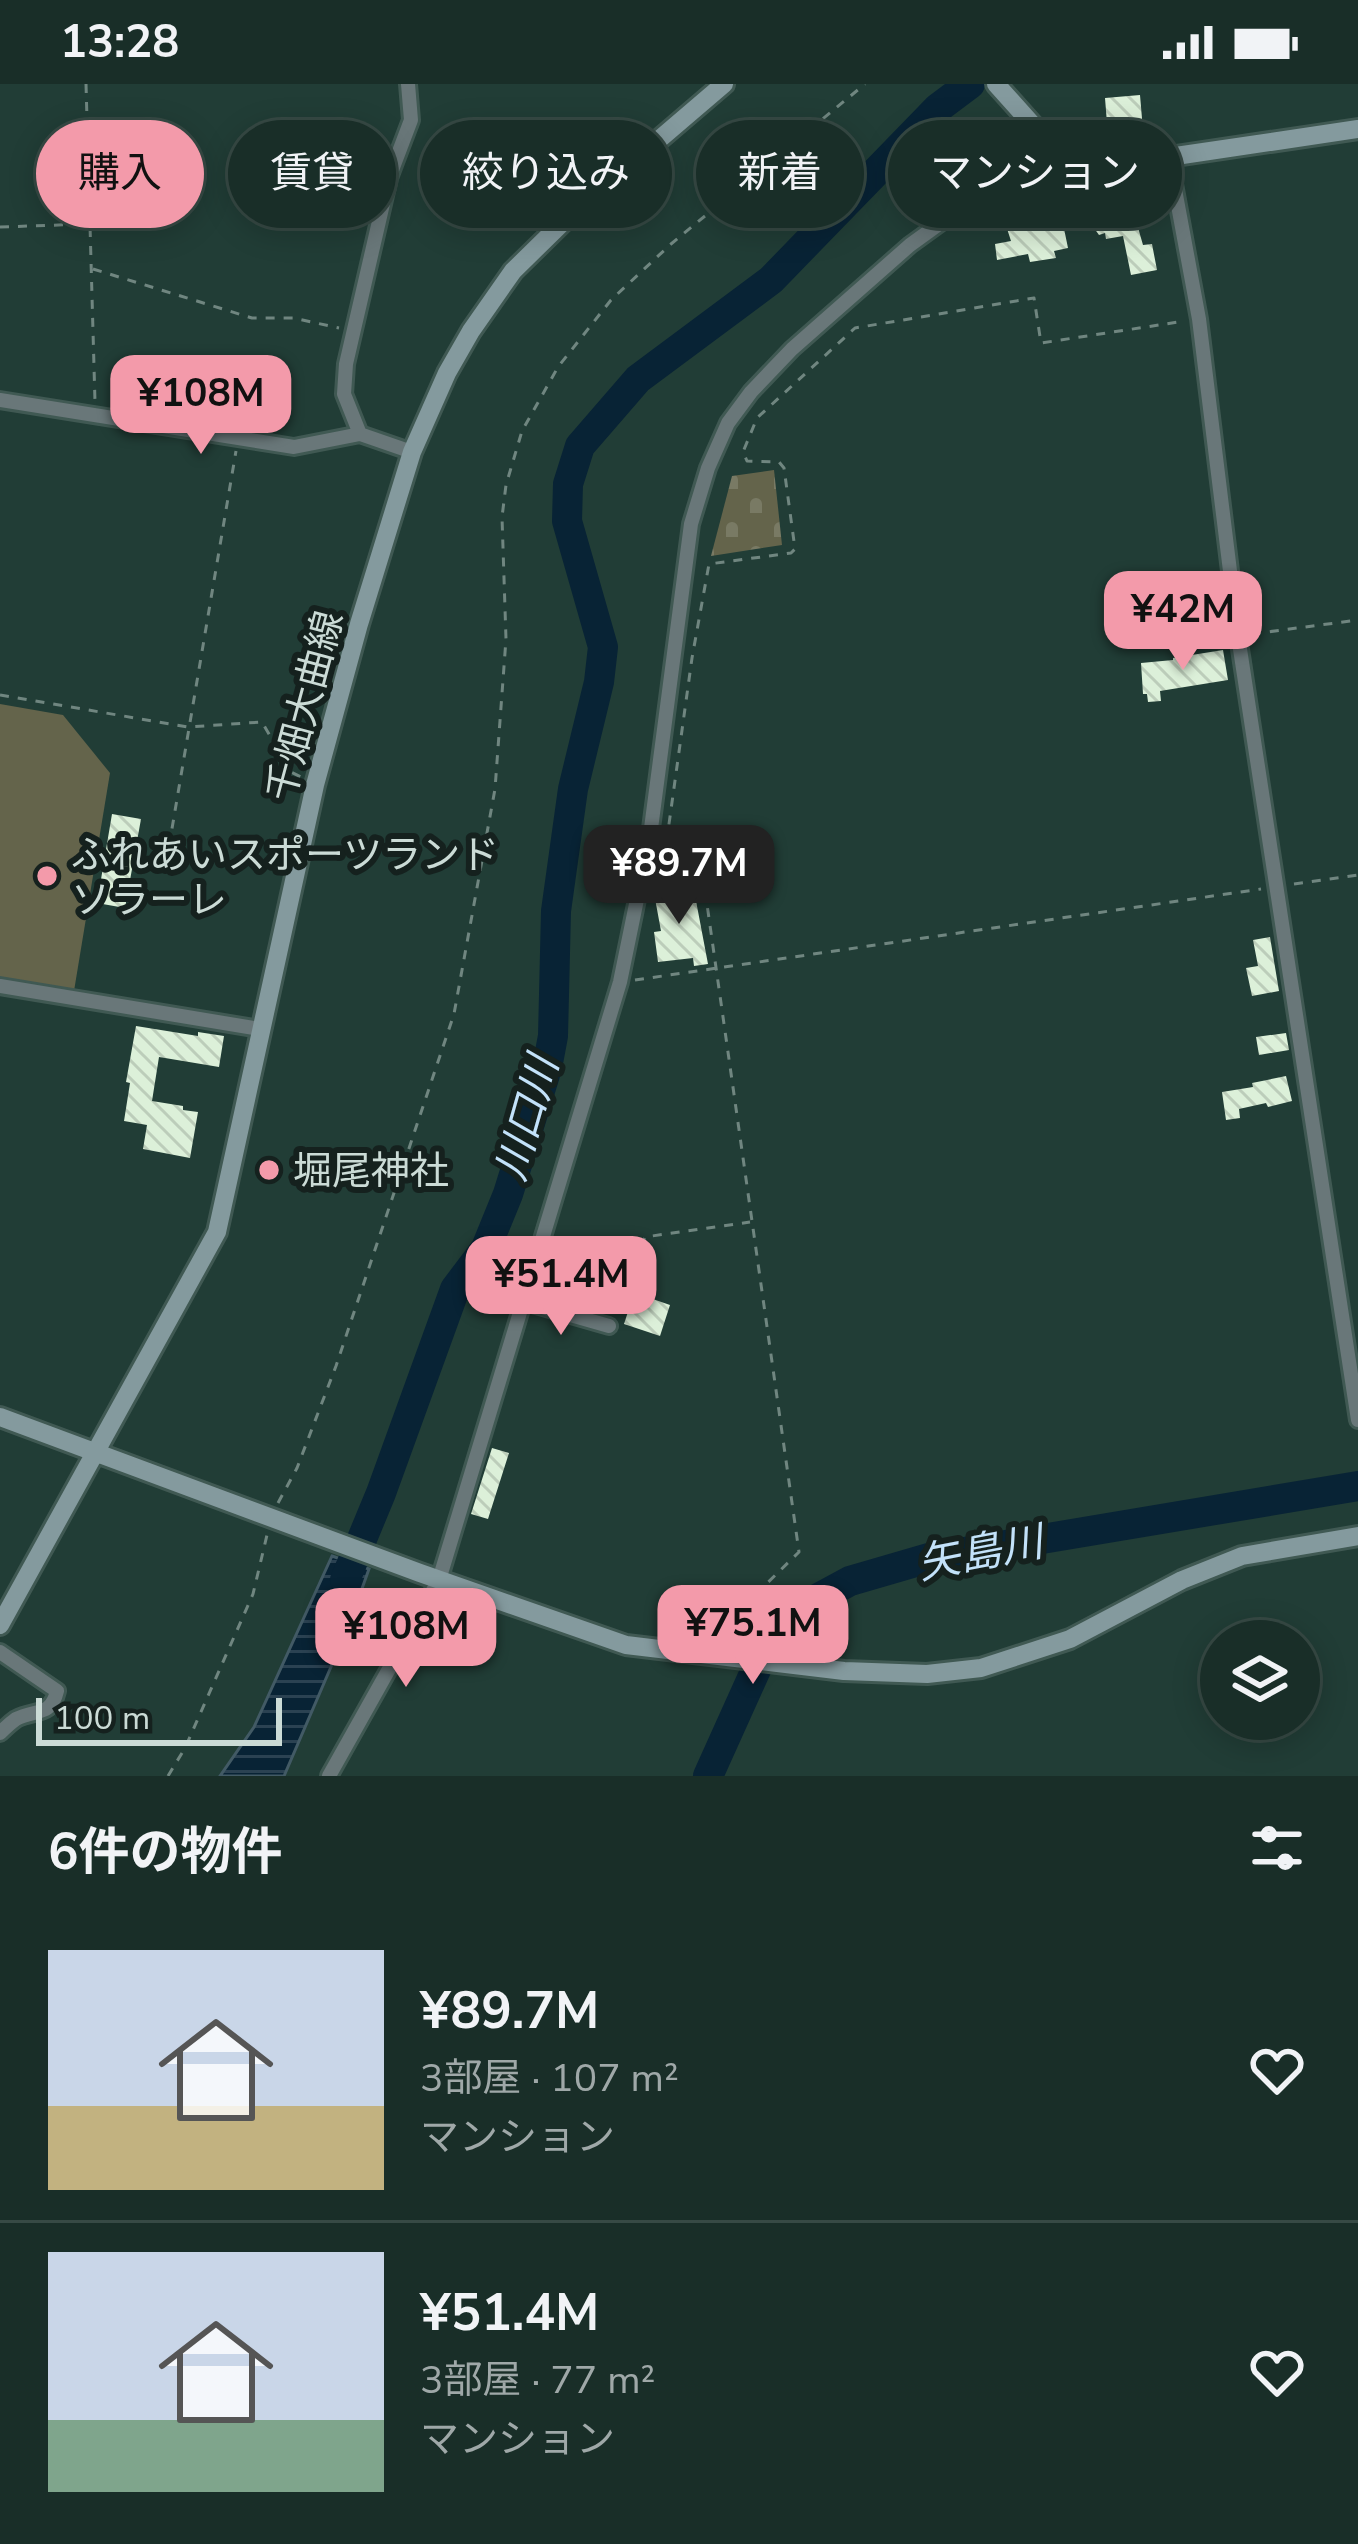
<!DOCTYPE html>
<html lang="ja">
<meta charset="utf-8">
<style>
body{margin:0;font-family:"Nunito Sans","Noto Sans JP",sans-serif;background:#263a34;color:#f1f3f6;height:100vh;display:flex;flex-direction:column;font-size:45px;white-space:nowrap}
*{box-sizing:border-box;margin:0}
p{font-size:39px;color:#9fa8a8}
.icon{flex:none;width:66px;height:66px;fill:none;stroke:currentColor;stroke-width:2;stroke-linecap:round;stroke-linejoin:round}
.map{position:relative;height:1692px;overflow:hidden}
.panel{display:flex;flex-direction:column;background:#192e28;flex:1}
.panel>*{flex:none}
.guide{position:absolute;left:36px;top:36px;width:1287px;height:108px;display:flex;gap:24px}
.controls{position:absolute;left:1200px;top:1536px;display:grid;gap:24px}
.controls a{display:grid;place-items:center;width:120px;height:120px;border-radius:50%;background:#192e28;box-shadow:0 6px 30px #0003,0 0 0 3px #374a45;font-size:60px}
.scale{position:absolute;left:36px;bottom:30px;width:246px;box-sizing:border-box;padding-left:12px;border:6px solid #cbdbd6;border-top:0;font-size:33px;line-height:42px;white-space:nowrap;color:#cbdbd6;-webkit-text-stroke:9px #15211e;paint-order:stroke}
.price{position:absolute;translate:-50% -102px;padding:0 27px;border-radius:24px;background:#f39aaa;color:#111;font-size:39px;line-height:78px;filter:drop-shadow(0 3px 6px #0008)}
.price::after{content:'';position:absolute;left:50%;top:72px;width:36px;height:27px;margin-left:-18px;background:inherit;clip-path:polygon(0 0,100% 0,50% 100%)}
.price.current{background:#222;color:#fff}
ul{padding:0;list-style:none}
li{display:flex;align-items:center;gap:36px;height:300px;padding:0 48px}
li+li{border-top:3px solid #374a45}
li span{display:grid;place-items:center;flex:none;width:336px;height:240px;border-radius:0px;color:#555}
li>.icon{margin-inline-start:auto}
span .icon{width:144px;height:144px;fill:#fffc;stroke-width:1}
li b{font-size:51px}
h2{display:flex;justify-content:space-between;align-items:center;height:144px;padding:0 48px;font-size:51px}
.chip{padding:0 42px;border-radius:54px;background:#192e28;box-shadow:0 6px 30px #0003,0 0 0 3px #374a45;font-size:42px;line-height:108px}
.chip.current{background:#f39aaa;color:#111}
.status{display:flex;justify-content:space-between;align-items:center;height:84px;padding:0 60px;background:#192e28;direction:ltr}
.status svg{height:33px;fill:currentColor}
.map>svg:first-child{display:block}
</style>
<div class="status"><b>13:28</b><svg viewBox="0 0 49 12"><path d="M0 12V9h3v3zM5 12V6h3v6zM10 12V3h3v9zM15 12V0h3v12zM26 1h20v11H26zM47 4h2v5h-2z"/></svg></div>
<div class="map">
<svg width="1358" height="1692" viewBox="0 0 1358 1692">
<defs>
<pattern id="cemetery-stones" width="16" height="16" patternUnits="userSpaceOnUse" patternTransform="scale(3)"><rect width="16" height="16" fill="#64644b"/><path d="M2 7V4a2 2 0 0 1 4 0v3zM10 15v-3a2 2 0 0 1 4 0v3z" fill="#797a64"/></pattern>
<pattern id="water-rules" width="6" height="5" patternUnits="userSpaceOnUse" patternTransform="scale(3)"><rect width="6" height="5" fill="#082335"/><path d="M0 2.5h6" fill="none" stroke="#2b4252"/></pattern>
<pattern id="building-back-hatch" width="6" height="6" patternUnits="userSpaceOnUse" patternTransform="scale(3)"><rect width="6" height="6" fill="#dcf0d9"/><path d="M-1 5l2 2M0 0l6 6M5-1l2 2" fill="none" stroke="#bccdba"/></pattern>
</defs>
<rect width="100%" height="100%" fill="#213d36"/>
<path fill="url(#cemetery-stones)" d="M774,386l8,75 -71,11 21,-80z"/>
<path fill="#64644b" d="M0,620l63,11 47,58 -36,218 -74,-12z"/>
<path fill="url(#water-rules)" stroke="#425a65" stroke-width="3" d="M332,1472l37,13 -20,56 -65,151h-64l34,-49z"/>
<g fill="none" stroke-linecap="round" stroke-linejoin="round">
<path stroke="#082335" stroke-width="30" d="M345,1496l36,-87 74,-204 31,-41 22,-54 39,-126 6,-32 3,-125 17,-122 26,-107 4,-35 -36,-126 1,-37 12,-38 58,-67 133,-99 167,-172 32,-24
M708,1692l64,-142 17,-20 61,-33 79,-23 429,-72"/>
</g>
<path fill="url(#building-back-hatch)" d="M1140,11l3,35 -35,6 -3,-38z
M1087,99l5,23 33,-9 2,7 4,-1 12,42 9,-1 5,26 -26,5 -8,-39 -17,3 -1,-6 -6,2 -5,-7 -3,1 -6,-20 -24,5 7,34 -14,3 2,7 -26,4 -2,-8 -31,6 -2,-16 16,-3 -11,-34 39,-6 1,-9z
M1223,566l5,30 -68,11 1,10 -13,1 -1,-8h-4l-2,-31 32,-3v-2z
M112,730l29,5 -16,89 -28,-5z
M693,801l15,79 -14,2 -1,-8 -35,4 -4,-30 7,-1 -7,-38z
M1270,853l9,54 -27,5 -6,-28 12,-2 -5,-26z
M136,942l62,10v-4l26,4 -5,31 -60,-10 -7,44 31,5v4l15,2 -8,46 -47,-9 4,-24 -23,-4 6,-38 -4,-1z
M1286,949l3,17 -30,5 -3,-18z
M1286,992l6,25 -24,6 -2,-4 -27,6 1,9 -14,2 -4,-28 31,-5 -1,-4z
M639,1194l12,4 -4,15 23,8 -10,31 -36,-12z
M492,1364l17,5 -21,66 -17,-5z"/>
<g fill="none" stroke-linecap="round" stroke-linejoin="round">
<g stroke="#405953" stroke-width="20">
<path id="street" d="M1169,73l30,162 39,317 120,784
M0,316l294,47 66,-13 52,18
M360,350l-16,-40 2,-30 43,-186 22,-58 -3,-36
M0,902l260,43
M525,1218l84,24
M0,1568l57,39c-6,26 -22,18 -41,28 -7,5 -10,8 -16,14
M329,1692l110,-196 181,-598 30,-146 41,-312 17,-56 20,-45 23,-31 41,-43 118,-104 65,-47 98,-27 11,-12"/>
</g>
<g stroke="#405953" stroke-width="24">
<path id="secondary" d="M996,0l52,58 27,15 26,6 68,-6 189,-28
M0,1333l420,156 206,72 218,26 83,3 54,-6 89,-29 112,-59 60,-24 116,-20
M0,1541l217,-393 98,-447 44,-161 53,-172 35,-79 24,-42 42,-60 52,-51 159,-136"/>
</g>
<path stroke="#708680" stroke-width="3" stroke-dasharray="9 9" stroke-linecap="butt" d="M86,0l9,318
M0,143l88,-3
M93,185l159,49h41l46,10
M1252,550l106,-14
M0,611l188,32 74,-5 29,50 10,5
M664,776l28,-202 17,-94 82,-11 4,-4 -11,-81 -5,-6 -32,-1 -4,-9 14,-34 98,-90 179,-30 7,45 144,-22
M664,776l36,-5 99,697 -43,42 -20,12 -28,33
M166,780l70,-413
M1294,800l64,-9
M635,896l626,-91
M614,1229l31,-76 105,-15
M278,1419l19,-35 39,-102 118,-352 41,-225 11,-150 -4,-122 4,-32 16,-54 36,-64 53,-67 60,-56 194,-160
M168,1692l17,-28 68,-154 14,-59"/>
<use href="#street" stroke="#697779" stroke-width="14"/>
<use href="#secondary" stroke="#849a9e" stroke-width="18"/>
</g>
<g fill="#f39aaa" stroke="#15211e" stroke-width="4.5">
<circle cx="47" cy="792" r="12"/>
<circle cx="269" cy="1086" r="12"/>
</g>
<g text-anchor="middle" stroke-width="12" stroke-linejoin="round" paint-order="stroke">
<g font-size="39" fill="#cbdbd6" stroke="#15211e">
<text transform="translate(304 622) rotate(-75)" y="14">千畑大曲線</text>
</g>
<g font-size="39" fill="#cbdbd6" stroke="#15211e" text-anchor="start">
<text x="71" y="784">ふれあいスポーツランド<tspan x="71" dy="45">ソラーレ</tspan></text>
<text x="293" y="1100">堀尾神社</text>
</g>
<g font-size="42" font-style="italic" fill="#c3e2fa" stroke="#15211e">
<text transform="translate(526 1034) rotate(-74)" y="15">川口川</text>
<text transform="translate(980 1468) rotate(-11)" y="15">矢島川</text>
</g>
</g>
</svg>
<div class="controls">
<a><svg class="icon" aria-label="layers" viewBox="0 0 24 24"><path d="M12 4l9 5-9 5-9-5zM3 14l9 5 9-5"/></svg></a>
</div>
<div class="scale">100 m</div>
<b class="price" style="left:201px;top:373px">¥108M</b>
<b class="price" style="left:1183px;top:589px">¥42M</b>
<b class="price current" style="left:679px;top:843px">¥89.7M</b>
<b class="price" style="left:561px;top:1254px">¥51.4M</b>
<b class="price" style="left:753px;top:1603px">¥75.1M</b>
<b class="price" style="left:406px;top:1606px">¥108M</b>
<div class="guide">
<a class="chip current">購入</a>
<a class="chip">賃貸</a>
<a class="chip">絞り込み</a>
<a class="chip">新着</a>
<a class="chip">マンション</a>
</div>
</div>
<section class="panel">
<h2>6件の物件<svg class="icon" aria-label="filters" viewBox="0 0 24 24"><path d="M4 7h16M4 17h16"/><circle cx="9" cy="7" r="2"/><circle cx="15" cy="17" r="2"/></svg></h2>
<ul>
<li><span style="background:linear-gradient(#c9d6e8 65%,#c2b280 0)"><svg class="icon" aria-label="home" viewBox="0 0 24 24"><path d="M3 11l9-7 9 7M6 9v11h12V9"/></svg></span><div><b>¥89.7M</b><p>3部屋 · 107 m²</p><p>マンション</p></div><svg class="icon" aria-label="heart" viewBox="0 0 24 24"><path d="M12 20l-8-8c-3-5 5-10 8-4 3-6 11-1 8 4z"/></svg></li>
<li><span style="background:linear-gradient(#c9d6e8 70%,#7fa58c 0)"><svg class="icon" aria-label="home" viewBox="0 0 24 24"><path d="M3 11l9-7 9 7M6 9v11h12V9"/></svg></span><div><b>¥51.4M</b><p>3部屋 · 77 m²</p><p>マンション</p></div><svg class="icon" aria-label="heart" viewBox="0 0 24 24"><path d="M12 20l-8-8c-3-5 5-10 8-4 3-6 11-1 8 4z"/></svg></li>
</ul>
</section>
